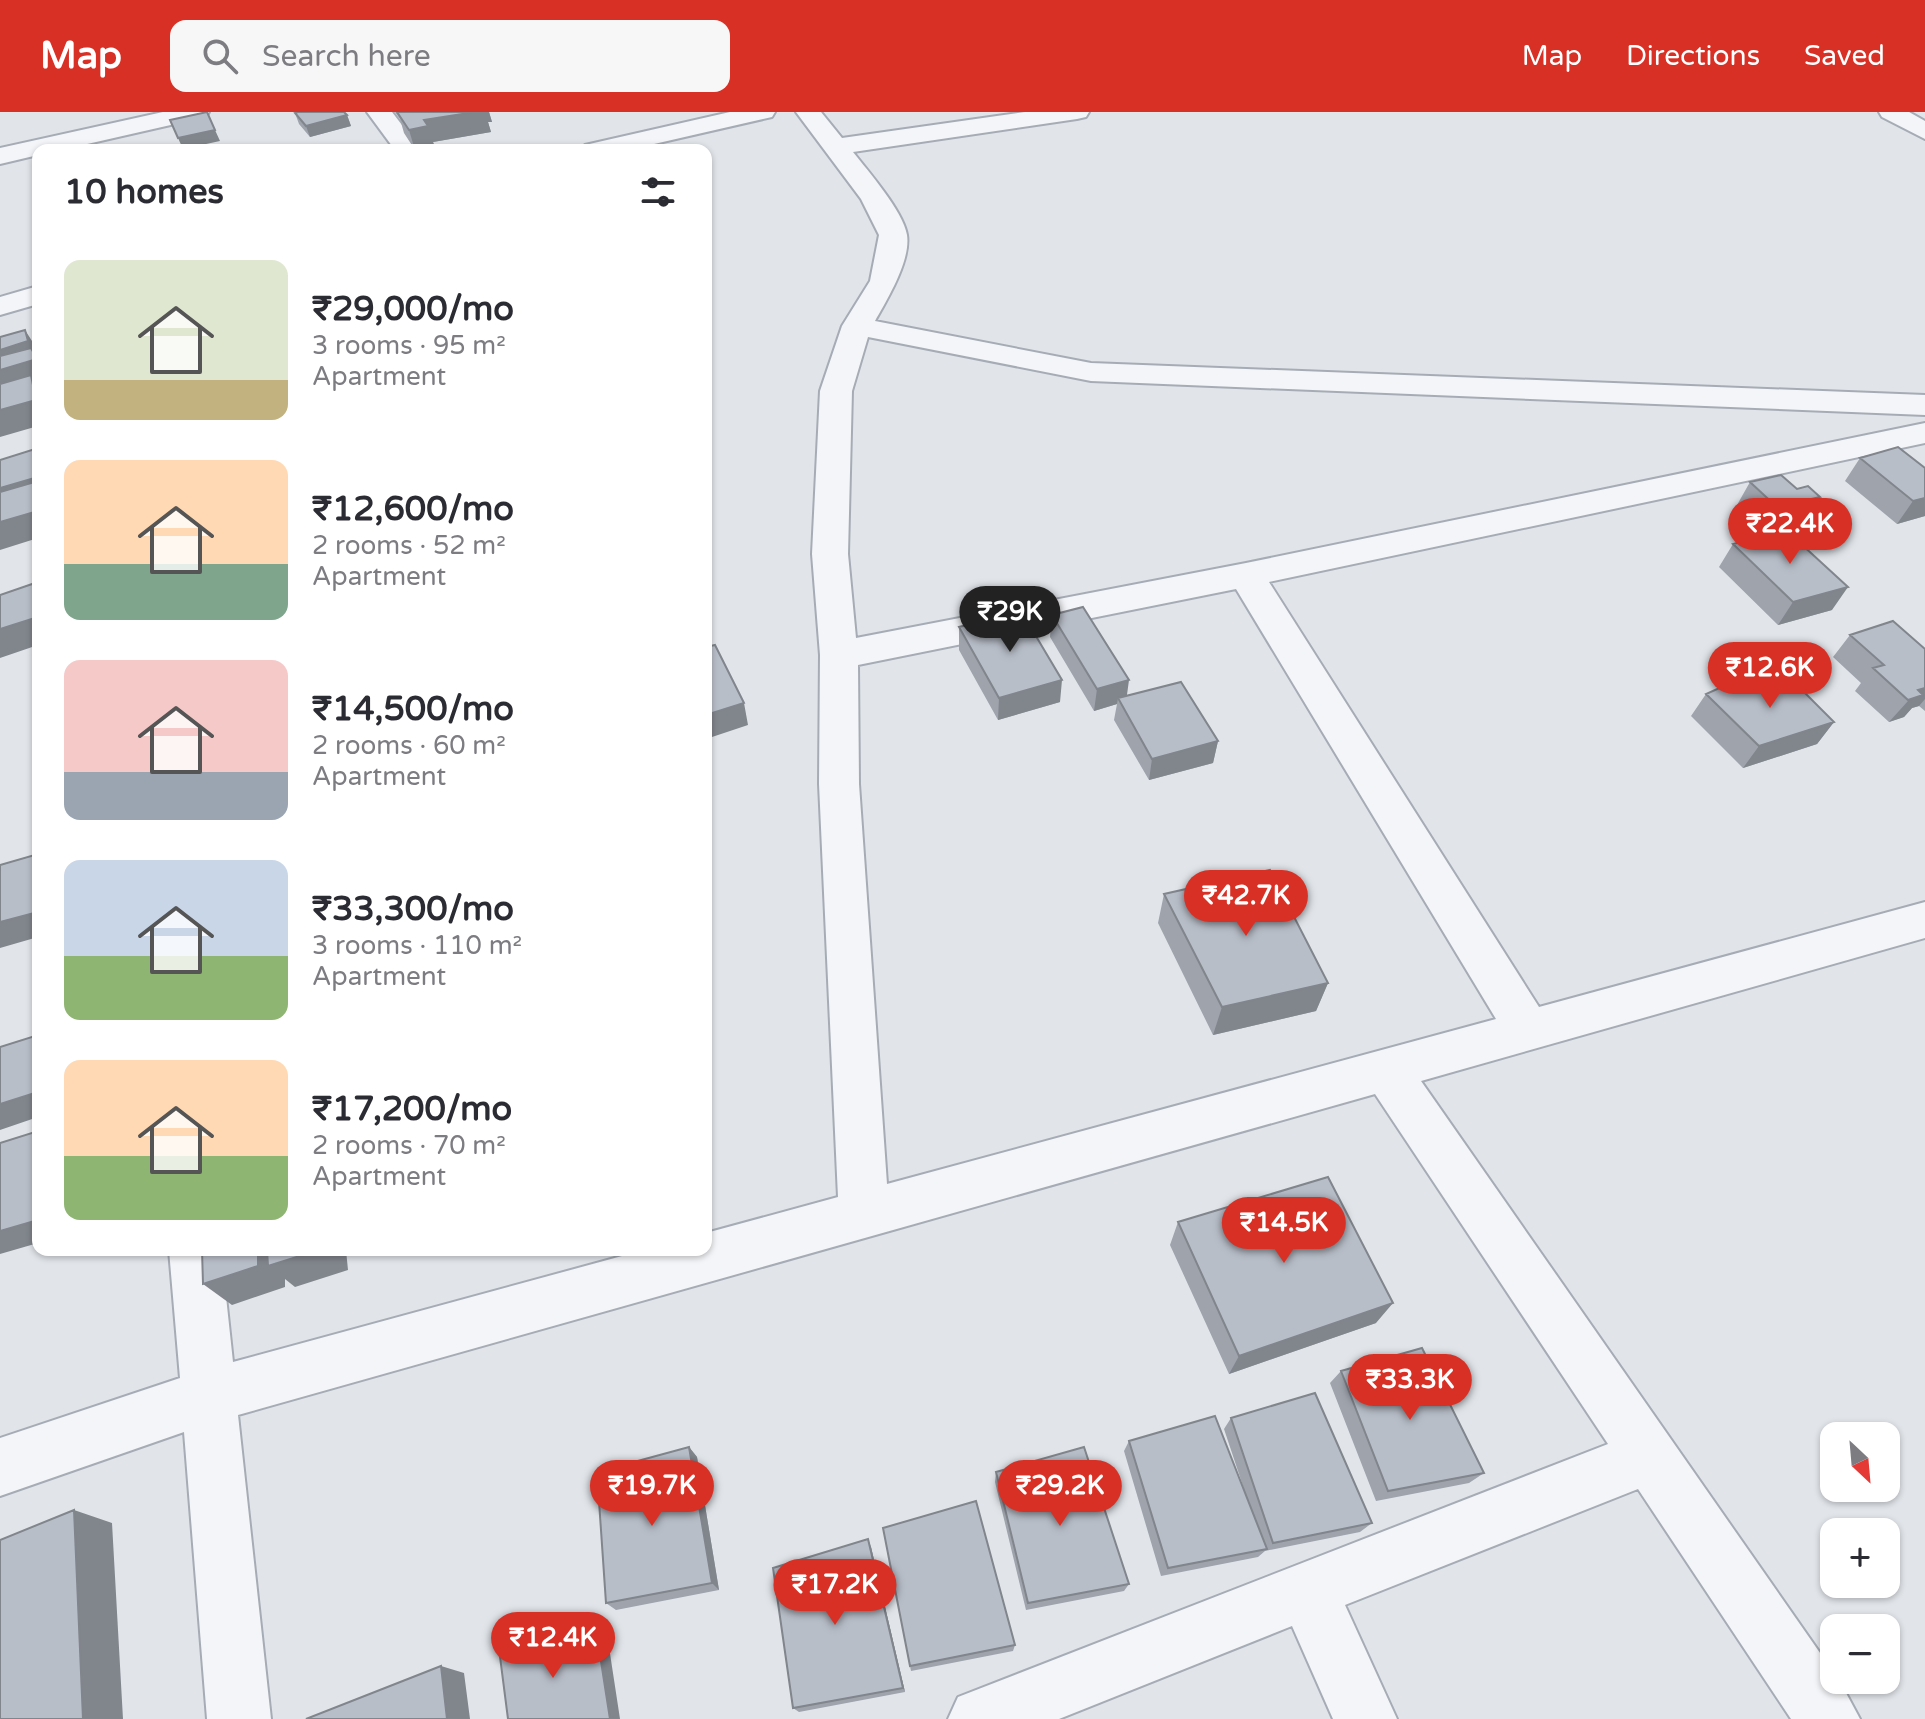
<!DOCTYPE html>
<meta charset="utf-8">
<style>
body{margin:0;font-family:"Varela Round",sans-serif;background:#f7f7f7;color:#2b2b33;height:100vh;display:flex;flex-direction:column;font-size:30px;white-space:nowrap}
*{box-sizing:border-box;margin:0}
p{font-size:26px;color:#7c7c81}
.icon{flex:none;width:44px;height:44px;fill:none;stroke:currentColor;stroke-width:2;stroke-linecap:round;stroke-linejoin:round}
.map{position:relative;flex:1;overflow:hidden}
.side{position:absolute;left:32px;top:32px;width:680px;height:1112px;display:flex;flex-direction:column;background:#fff;border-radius:16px;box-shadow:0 2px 6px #0004}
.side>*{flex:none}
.needle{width:52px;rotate:154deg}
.tools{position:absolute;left:1820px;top:1310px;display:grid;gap:16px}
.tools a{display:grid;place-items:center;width:80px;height:80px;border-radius:16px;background:#fff;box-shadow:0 2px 6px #0004;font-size:40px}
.price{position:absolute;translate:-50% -68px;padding:0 18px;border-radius:28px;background:#d93025;color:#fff;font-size:26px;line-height:52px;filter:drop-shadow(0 2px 4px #0008)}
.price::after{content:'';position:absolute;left:50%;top:48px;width:24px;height:18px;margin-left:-12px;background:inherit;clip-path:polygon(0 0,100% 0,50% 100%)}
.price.on{background:#222;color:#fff}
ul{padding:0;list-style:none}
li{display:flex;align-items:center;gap:24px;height:200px;padding:0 32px}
li span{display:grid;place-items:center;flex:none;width:224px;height:160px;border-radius:16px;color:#555}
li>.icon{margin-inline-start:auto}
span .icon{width:96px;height:96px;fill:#fffc;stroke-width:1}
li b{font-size:34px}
h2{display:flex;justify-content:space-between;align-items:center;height:96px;padding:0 32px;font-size:34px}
header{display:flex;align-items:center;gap:48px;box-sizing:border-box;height:112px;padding:0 40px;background:#d93025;color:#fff}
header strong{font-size:38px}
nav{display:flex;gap:44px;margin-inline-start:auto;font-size:28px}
.search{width:560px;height:72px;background:#f7f7f7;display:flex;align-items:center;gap:20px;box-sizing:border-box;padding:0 28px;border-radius:16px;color:#7c7c81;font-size:30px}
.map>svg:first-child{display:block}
</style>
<header>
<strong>Map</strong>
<div class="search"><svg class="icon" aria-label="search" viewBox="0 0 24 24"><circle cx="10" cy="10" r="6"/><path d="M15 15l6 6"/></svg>Search here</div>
<nav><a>Map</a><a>Directions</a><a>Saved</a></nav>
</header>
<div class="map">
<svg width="1925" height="1607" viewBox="0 0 1925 1607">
<rect width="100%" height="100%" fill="#e1e5ea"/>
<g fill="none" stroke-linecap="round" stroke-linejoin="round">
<g stroke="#a6acb5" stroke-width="4">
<path id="street" d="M163,0h46l-3,5 -9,2 -136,31h-23v5l-38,9v-16z
M367,0h25l29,38h-26z
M730,0h45l-3,5 -144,33h-47l4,-5z
M796,0h25l21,26 183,-26h64l-3,5 -9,2 -224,33c15,19 50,59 54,83 4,25 -20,65 -32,86l216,42 834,32v20l-834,-34 -223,-44 -16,54 -4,163 8,84 390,-75 679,-140v20l-656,139 270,425 386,-105v36l-504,143 413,592v7h5l21,39h-69l-153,-230 -293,116 52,114h-64l-41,-93 -233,93h-111l10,-22 650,-253 -233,-350 -1137,321 33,304h-64l-23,-287 -184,64v-58l180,-60 -11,-128h52l12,112 411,-112h62v-17l132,-36 -19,-413 1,-129 -8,-101 8,-163 22,-65 28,-45 9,-46 -18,-36zM1236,477l260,430 -609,165 -28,-400 -1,-119z
M1879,0h30l16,9v18l-43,-22z
M38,174v18l-38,11v-18z"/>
</g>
<use href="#street" fill="#f4f5f8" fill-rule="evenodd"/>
</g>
<path fill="#9ea3ac" d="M395,0h94l3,10h-4l3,10 -58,10 2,5 -11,3h-9l-11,-17 -4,-14z
M295,1l52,2 4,11 -41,11 -11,-13z
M1860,346l65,10v48l-28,8 -52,-43z
M1750,370l47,7 17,17 5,28 -22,6 35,70 -54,15 -59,-58 14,-23 26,-6 -4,-4 5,-7 -23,-22z
M1052,503l74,81 92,45 -5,22 -64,17 -35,-60 3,-16 -23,7 -44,-74z
M959,515l101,75 -62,18 -39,-70z
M1850,523l75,14v62l-6,-5 -7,2 -8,9 -15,5 -34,-31 6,-8 -28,-26z
M1746,578l88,32 -17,22 -74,24 -52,-52 15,-22z
M1164,782l164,89 -12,28 -103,24 -55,-112z
M1178,1110l198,101 -147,51 -59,-129z
M1341,1259l143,102 -15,10 -93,18 -46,-118z
M1231,1306l141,105 -12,9 -95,19 -7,6 -97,19 -37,-125 5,-10 115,48 -20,-60z
M689,1335l8,10 22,133 -103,20 -10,-7z
M996,1360l133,112 -5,7 -98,19 -31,-128z
M871,1435l34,145 -106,20 -6,-4z
M1015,1533l-2,6 -102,20 -1,-5z"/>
<path fill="#81858c" d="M475,0h14l3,10h-4l3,10 -58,10 2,5 -11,3h-9l-6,-20 15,-10z
M347,3l4,11 -41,11 -4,-11z
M215,18l5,11 -37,8 -5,-11z
M25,218l7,11 3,11 -1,1 4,6v14l-38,11v-34z
M31,263l7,12v39l-38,11v-27z
M38,365v27l-38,12v-28z
M1820,385l-14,22 28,-7 -15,22 -51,13 26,-44z
M1925,386v18l-28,8 16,-23z
M38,399v27l-38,12v-28z
M1848,475l-16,23 -54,15 15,-23z
M38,505v28l-38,13v-29z
M1062,568l-2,22 -62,18 1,-22z
M1129,568l-3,22 -8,-4 -1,6 -23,7 3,-22z
M1925,576v11l-6,7 -7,2 -8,9 -15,5 29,-32z
M744,591l4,22 -42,14v-24z
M1834,610l-17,22 -74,24 16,-22z
M1218,629l-5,22 -64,17 3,-21z
M38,800v25l-38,11v-26z
M1328,871l-12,28 -103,24 9,-28z
M38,980v25l-38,13v-26z
M38,1108v23l-38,11v-23z
M260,1138h86l2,20 -53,17 -10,-8v8l-53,18 -29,-21z
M348,1138h22l-16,6z
M1393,1191l-17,20 -147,51 10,-18z
M689,1335l8,10 22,133 -7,-7z
M74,1398l38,13 11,196h-40z
M868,1427l3,8 34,145 -2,-4z
M522,1517l13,6 8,11 -13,-6z
M598,1530l11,5 11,72h-10z
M441,1554l23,7 6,46h-23z"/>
<path fill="#b8bec8" stroke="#81858c" stroke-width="2" d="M207,0l8,18 -37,8 -8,-18z
M298,0h46l3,3 -41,11 -11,-13z
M397,0h78l-51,8 4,6 -19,4z
M25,218l3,11 -28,9v-13z
M31,236l6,11 -37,11v-14z
M31,263l5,25 -36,10v-26z
M1898,335l27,21v30l-12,3 -53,-43z
M35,337l3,14v14l-38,11v-28z
M1781,363l16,14 11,-3 12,11 -26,6 7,6 28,-7 5,10 -51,12 -14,-12 10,-3 -29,-27z
M38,369v30l-38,11v-30z
M1787,419l61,56 -55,15 -60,-58z
M38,470v35l-38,12v-34z
M1083,495l46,73 -32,9 -45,-74z
M1021,499l41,69 -63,18 -40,-71z
M1893,509l32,28v39l-7,2 5,5 -15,5 -35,-32 11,-3 -34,-30z
M715,533l29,58 -38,12v-68z
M1788,564l46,46 -75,24 -53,-52 29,-13 11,9z
M1181,570l37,59 -66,18 -34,-61z
M38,742v58l-38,10v-57z
M1270,758l58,113 -106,24 -58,-113z
M38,923v57l-38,12v-57z
M38,1019v89l-38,11v-88z
M1328,1065l65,126 -154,53 -61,-134z
M202,1138h58l-2,1v15l-55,18z
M267,1138h52l-51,16z
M1422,1236l62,125 -96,18 -47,-120z
M1315,1281l57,130 -99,20 -42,-125z
M1215,1304l52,133 -99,19 -39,-127z
M689,1335l23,136 -106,20 -9,-131z
M1084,1335l45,137 -101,19 -32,-131z
M976,1389l39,144 -105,21 -27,-138z
M74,1398l9,209h-83v-179z
M868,1427l35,149 -110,20 -20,-140z
M522,1517l8,11 68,2 12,77h-102l-9,-70z
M441,1554l6,53h-141z"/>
</svg>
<div class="tools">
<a><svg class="needle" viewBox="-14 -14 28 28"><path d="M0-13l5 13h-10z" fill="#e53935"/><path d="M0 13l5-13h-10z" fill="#7c7c81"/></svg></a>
<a>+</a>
<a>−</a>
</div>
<b class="price" style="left:1790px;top:454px">₹22.4K</b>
<b class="price on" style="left:1010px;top:542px">₹29K</b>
<b class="price" style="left:1770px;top:598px">₹12.6K</b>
<b class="price" style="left:1246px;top:826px">₹42.7K</b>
<b class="price" style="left:1284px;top:1153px">₹14.5K</b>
<b class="price" style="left:1410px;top:1310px">₹33.3K</b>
<b class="price" style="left:652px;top:1416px">₹19.7K</b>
<b class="price" style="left:1060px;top:1416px">₹29.2K</b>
<b class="price" style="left:835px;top:1515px">₹17.2K</b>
<b class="price" style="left:553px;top:1568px">₹12.4K</b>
<section class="side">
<h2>10 homes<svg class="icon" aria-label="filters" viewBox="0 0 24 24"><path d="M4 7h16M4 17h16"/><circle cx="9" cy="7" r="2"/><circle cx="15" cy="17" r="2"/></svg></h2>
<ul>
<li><span style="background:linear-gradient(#dfe7d0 75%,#c2b280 0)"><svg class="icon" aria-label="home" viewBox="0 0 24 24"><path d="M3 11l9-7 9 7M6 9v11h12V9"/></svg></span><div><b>₹29,000/mo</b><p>3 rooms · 95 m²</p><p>Apartment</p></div></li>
<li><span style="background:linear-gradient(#ffd9b3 65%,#7fa58c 0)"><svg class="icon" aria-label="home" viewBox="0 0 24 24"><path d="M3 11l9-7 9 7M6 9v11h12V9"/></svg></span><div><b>₹12,600/mo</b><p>2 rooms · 52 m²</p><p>Apartment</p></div></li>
<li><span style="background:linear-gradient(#f6c9c9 70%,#9aa5b1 0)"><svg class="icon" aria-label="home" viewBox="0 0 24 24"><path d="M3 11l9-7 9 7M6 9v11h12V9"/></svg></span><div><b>₹14,500/mo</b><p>2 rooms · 60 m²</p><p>Apartment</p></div></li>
<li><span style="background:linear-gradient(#c9d6e8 60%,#8fb573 0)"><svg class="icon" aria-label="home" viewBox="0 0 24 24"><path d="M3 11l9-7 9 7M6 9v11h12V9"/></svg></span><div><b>₹33,300/mo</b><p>3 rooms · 110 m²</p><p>Apartment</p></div></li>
<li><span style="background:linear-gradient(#ffd9b3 60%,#8fb573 0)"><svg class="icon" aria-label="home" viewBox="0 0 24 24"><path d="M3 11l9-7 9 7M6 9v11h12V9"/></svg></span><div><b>₹17,200/mo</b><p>2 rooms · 70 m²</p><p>Apartment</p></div></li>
</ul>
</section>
</div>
